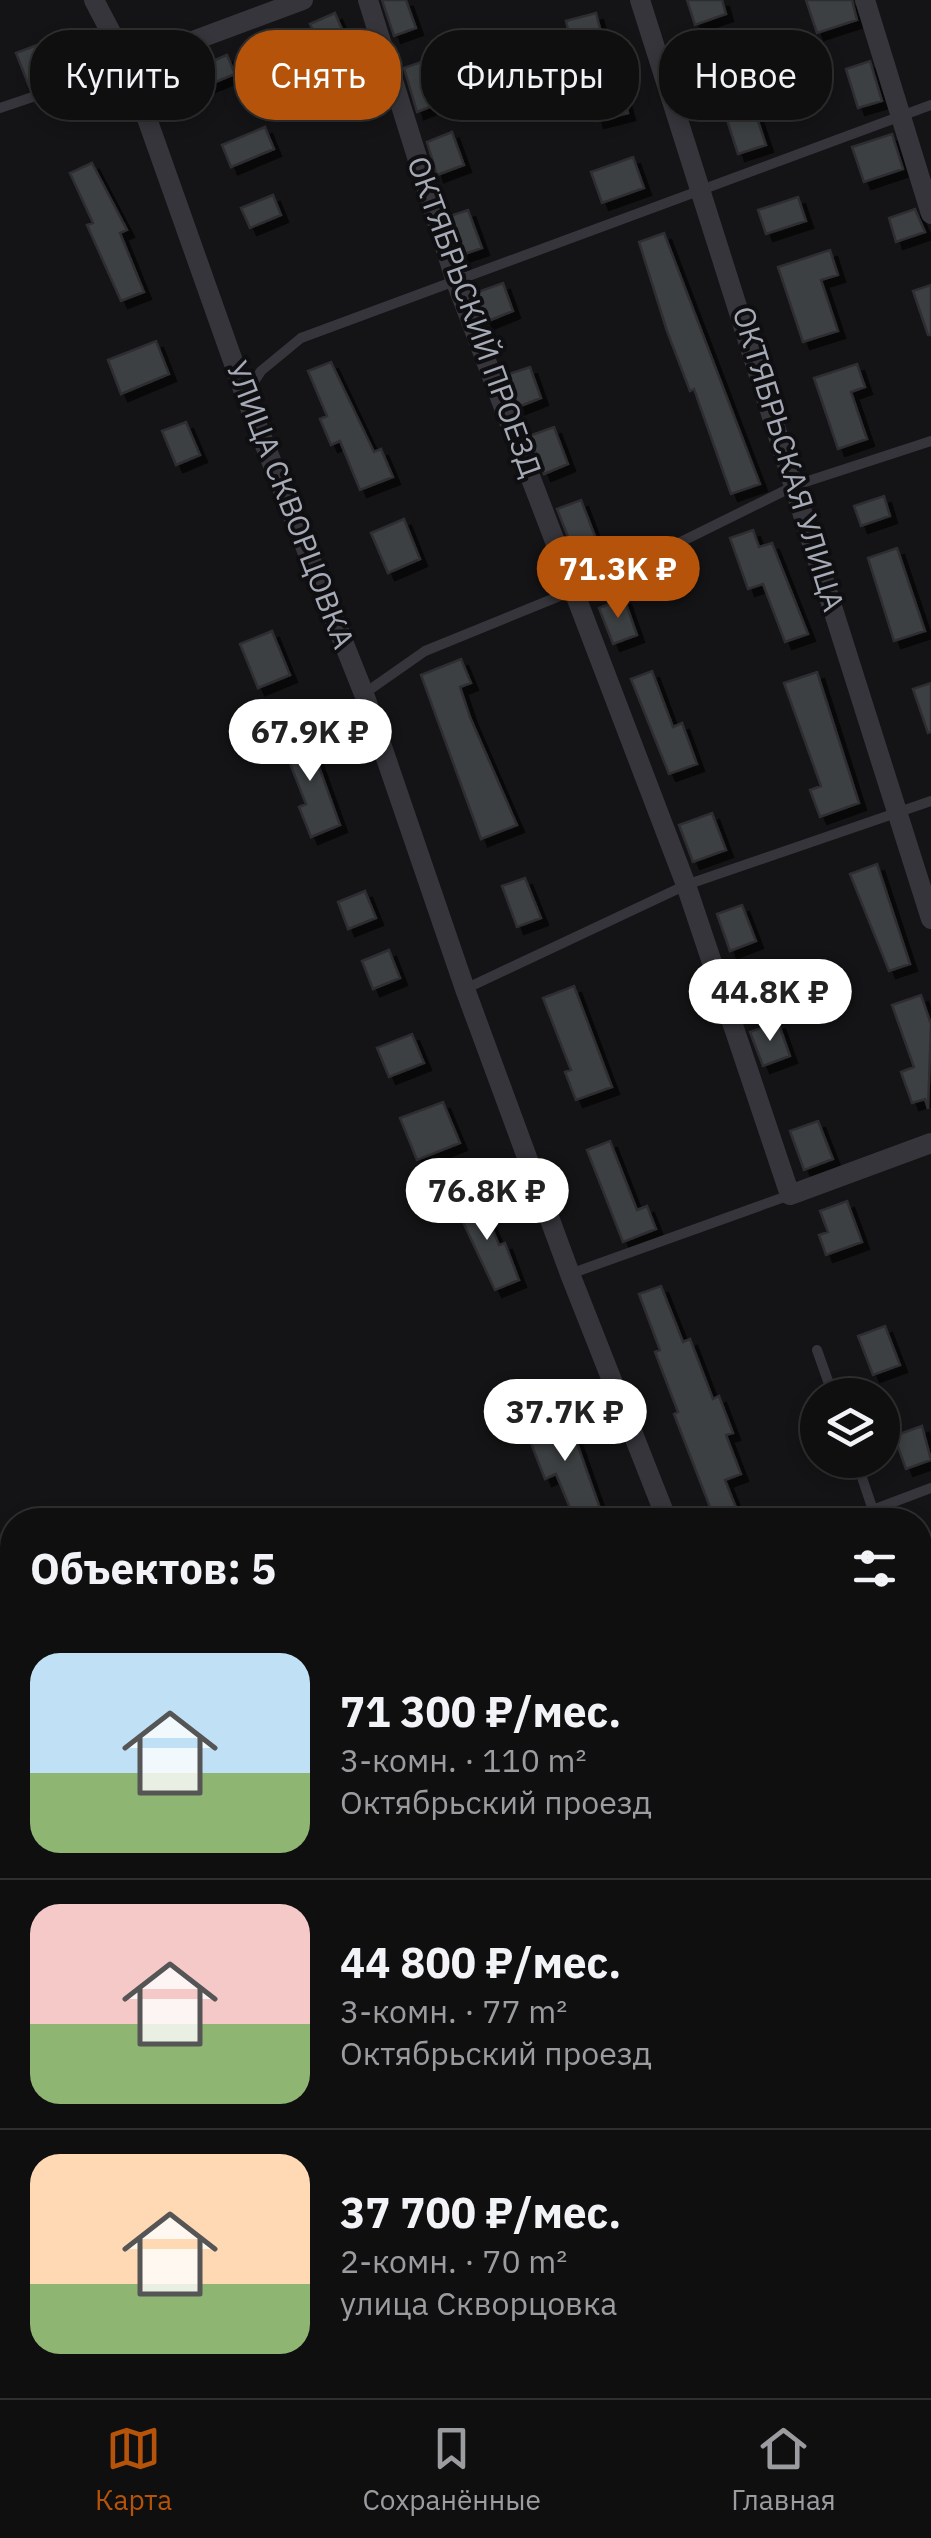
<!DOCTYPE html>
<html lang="ru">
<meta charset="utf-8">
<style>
body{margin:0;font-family:"IBM Plex Sans",sans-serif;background:#181819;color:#f1f3f6;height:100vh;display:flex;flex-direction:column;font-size:38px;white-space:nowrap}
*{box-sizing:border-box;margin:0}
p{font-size:32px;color:#9b9c9f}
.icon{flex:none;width:55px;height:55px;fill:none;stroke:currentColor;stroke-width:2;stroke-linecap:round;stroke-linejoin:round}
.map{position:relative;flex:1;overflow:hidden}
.panel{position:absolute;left:0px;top:1508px;width:932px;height:892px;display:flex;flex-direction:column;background:#0f0f10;border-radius:40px 40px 0 0;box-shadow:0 5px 15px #0003,0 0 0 2px #2f2f30}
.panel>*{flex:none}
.hud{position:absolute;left:30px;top:30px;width:872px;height:90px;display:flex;gap:20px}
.fabs{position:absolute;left:800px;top:1378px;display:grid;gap:20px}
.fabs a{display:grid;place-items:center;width:100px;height:100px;border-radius:50%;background:#0f0f10;box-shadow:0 5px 15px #0003,0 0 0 2px #2f2f30;font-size:50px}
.price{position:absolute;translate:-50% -85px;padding:0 22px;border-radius:35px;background:#fff;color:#222;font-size:32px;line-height:65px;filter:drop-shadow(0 2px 5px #0008)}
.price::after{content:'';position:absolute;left:50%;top:60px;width:30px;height:22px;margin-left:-15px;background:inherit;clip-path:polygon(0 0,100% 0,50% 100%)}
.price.on{background:#b45309;color:#fff}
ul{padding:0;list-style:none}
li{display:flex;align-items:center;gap:30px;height:250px;padding:0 30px}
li+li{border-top:2px solid #2f2f30}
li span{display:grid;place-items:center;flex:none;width:280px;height:200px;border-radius:30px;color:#555}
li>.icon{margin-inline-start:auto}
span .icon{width:120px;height:120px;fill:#fffc;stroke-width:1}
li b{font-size:42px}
h2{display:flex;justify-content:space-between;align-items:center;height:120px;padding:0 30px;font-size:42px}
.chip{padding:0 35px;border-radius:40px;background:#0f0f10;box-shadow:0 5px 15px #0003,0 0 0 2px #2f2f30;font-size:35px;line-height:90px}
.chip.on{background:#b45309;color:#fff}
.tab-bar{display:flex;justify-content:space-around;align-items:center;height:140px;border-top:2px solid #2f2f30;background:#0f0f10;font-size:28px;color:#9b9c9f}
.tab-bar a{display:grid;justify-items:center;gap:5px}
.tab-bar .on{color:#b45309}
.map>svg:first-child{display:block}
</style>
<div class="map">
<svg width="931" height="2398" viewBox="0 0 931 2398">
<defs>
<filter id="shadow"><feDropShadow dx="7" dy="7" stdDeviation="0" flood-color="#0009"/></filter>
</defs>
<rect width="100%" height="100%" fill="#141416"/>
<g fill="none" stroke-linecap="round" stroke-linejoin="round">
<path stroke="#2a323a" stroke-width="38" d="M0,1618l12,52
M326,2388l4,10"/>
</g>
<path fill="#3e3f43" stroke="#2e2e32" stroke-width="2.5" filter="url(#shadow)" d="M382,0h24l10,28 -22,8z
M687,0h35l4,14 -31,11z
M806,0h46l5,20 -40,13z
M335,13l15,35 -24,11 -16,-35z
M596,13l8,31 -31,8 -7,-31z
M45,42l13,32 -29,12 -13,-33z
M742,53l13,36 -7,2 18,54 -28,9 -29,-90z
M227,55l8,19 -44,18 -8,-18z
M424,61l16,42 -23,9 -13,-44z
M870,61l12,40 -24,7 -12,-39z
M619,81l9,32 -31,8 -8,-33z
M265,127l9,22 -43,18 -9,-22z
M452,132l12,33 -27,10 -10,-33z
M892,134l11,35 -39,13 -12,-35z
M633,157l11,31 -42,15 -11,-31z
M92,163l35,67 -7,3 24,59 -23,9 -34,-76 6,-2 -23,-50z
M273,195l8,20 -31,13 -9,-20z
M798,197l8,24 -40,13 -8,-24z
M915,209l10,23 -29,10 -7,-24z
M468,210l14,38 -20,7 -12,-39z
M664,233l96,251 -29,10 -37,-105 -4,2 -23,-60 -28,-89z
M830,250l8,25 -17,5 17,51 -35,11 -25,-75z
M503,283l10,28 -27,11 -11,-29z
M931,285v50h-3l-15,-44z
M156,341l13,33 -48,20 -13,-34z
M331,362l43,90 7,-3 12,28 -33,13 -20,-49 -9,4 -11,-26 7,-3 -19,-45z
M857,364l8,23 -14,5 16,47 -29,10 -24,-71z
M530,367l11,31 -23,9 -12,-32z
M186,422l14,33 -24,10 -14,-34z
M554,427l14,37 -24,10 -15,-38z
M884,496l6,20 -29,10 -7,-20z
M581,500l17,44 -24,8 -17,-43z
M404,519l16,40 -32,14 -17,-40z
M753,530l6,17 13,-4 36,91 -23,8 -22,-58 -15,5 -18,-51z
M897,548l28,83 -31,10 -26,-83z
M624,598l13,37 -24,9 -14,-36z
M272,631l18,44 -32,13 -18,-44z
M461,659l10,24 -11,4 10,30 47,108 -36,14 -60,-164z
M652,671l21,56 9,-4 15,41 -28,10 -38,-95z
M817,672l42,131 -39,14 -10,-27 11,-4 -37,-103z
M931,683v49l-3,1 -15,-44z
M305,728l35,97 -29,12 -12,-30 7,-3 -26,-66z
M712,813l14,37 -33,12 -14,-37z
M877,864l33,100 -21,7 -39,-97z
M525,878l16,40 -24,9 -15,-41z
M365,891l11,27 -28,11 -10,-27z
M742,905l14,36 -26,10 -13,-37z
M389,950l11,28 -27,11 -11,-28z
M574,986l38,101 -36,13 -11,-28 6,-2 -28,-72z
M921,995l10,29 -3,85 -3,-10 -13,4 -11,-31 13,-5 -22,-62z
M778,1022l12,34 -27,10 -13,-34z
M412,1034l12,29 -35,14 -12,-29z
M443,1102l17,41 -43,17 -17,-42z
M818,1121l15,38 -29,11 -14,-39z
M610,1141l27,69 10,-4 9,23 -33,13 -36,-92z
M477,1193l22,52 6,-2 14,37 -24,10 -41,-87z
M847,1201l15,41 -36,13 -7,-20 9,-3 -8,-21z
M661,1286l22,56 7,-3 23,60 6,-3 14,37 -7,2 15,39 -16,6 16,40h-26l-41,-106 4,-2 -23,-60 5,-2 -21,-56z
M885,1326l15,39 -27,10 -15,-39z
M566,1412l36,102 -14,6h-13l-19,-46 -11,5 -20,-51z
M922,1426l9,34 -25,9 -12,-33z"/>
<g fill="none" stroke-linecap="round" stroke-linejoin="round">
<path stroke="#3b3c42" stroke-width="4" stroke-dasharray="5 8" stroke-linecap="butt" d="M597,2398l19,-10"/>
<path stroke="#35353b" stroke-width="10" d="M0,108l127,-43
M246,394l15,-23 40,-33 630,-233
M365,693l60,-42 201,-82 170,-84 135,-44
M465,989l221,-104 245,-84
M570,1274l220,-79
M817,1350l16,45
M856,1460l17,50
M846,1520l85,-32"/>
<path stroke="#35353b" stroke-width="20" d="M94,0l34,65 117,330 119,299 101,295 105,285 97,246
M368,0l88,282 230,603 104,310 141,-52
M640,0l291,919
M865,0l66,214
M128,65l175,-65
M920,2181l11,28
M0,2214l12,28
M79,2388l5,10"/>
</g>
<g text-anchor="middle" stroke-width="8" stroke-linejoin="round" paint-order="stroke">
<g font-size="30" fill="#a5aab6" stroke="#0f0f11">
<text transform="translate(474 317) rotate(70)" y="10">ОКТЯБРЬСКИЙ ПРОЕЗД</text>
<text transform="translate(788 459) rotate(73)" y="10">ОКТЯБРЬСКАЯ УЛИЦА</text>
<text transform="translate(290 505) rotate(69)" y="10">УЛИЦА СКВОРЦОВКА</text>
</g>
</g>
</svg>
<div class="fabs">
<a><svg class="icon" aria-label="layers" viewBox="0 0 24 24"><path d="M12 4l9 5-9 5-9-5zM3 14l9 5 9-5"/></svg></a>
</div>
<b class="price on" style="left:618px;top:621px">71.3K ₽</b>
<b class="price" style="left:310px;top:784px">67.9K ₽</b>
<b class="price" style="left:770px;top:1044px">44.8K ₽</b>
<b class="price" style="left:487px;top:1243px">76.8K ₽</b>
<b class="price" style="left:565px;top:1464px">37.7K ₽</b>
<div class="hud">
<a class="chip">Купить</a>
<a class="chip on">Снять</a>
<a class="chip">Фильтры</a>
<a class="chip">Новое</a>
</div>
<section class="panel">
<h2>Объектов: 5<svg class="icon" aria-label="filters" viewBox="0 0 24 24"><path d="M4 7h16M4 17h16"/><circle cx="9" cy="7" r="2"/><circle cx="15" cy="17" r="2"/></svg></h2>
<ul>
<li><span style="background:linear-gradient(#bfe0f5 60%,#8fb573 0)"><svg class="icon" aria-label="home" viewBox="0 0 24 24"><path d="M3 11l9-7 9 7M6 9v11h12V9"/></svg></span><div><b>71 300 ₽/мес.</b><p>3-комн. · 110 m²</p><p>Октябрьский проезд</p></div></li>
<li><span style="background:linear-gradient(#f6c9c9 60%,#8fb573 0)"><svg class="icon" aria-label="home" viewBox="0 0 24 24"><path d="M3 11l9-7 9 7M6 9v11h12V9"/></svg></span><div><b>44 800 ₽/мес.</b><p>3-комн. · 77 m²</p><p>Октябрьский проезд</p></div></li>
<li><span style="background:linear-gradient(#ffd9b3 65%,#8fb573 0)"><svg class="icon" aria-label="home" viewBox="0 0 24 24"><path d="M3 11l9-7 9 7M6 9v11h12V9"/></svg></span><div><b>37 700 ₽/мес.</b><p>2-комн. · 70 m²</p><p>улица Скворцовка</p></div></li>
</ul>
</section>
</div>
<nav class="tab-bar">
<a class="on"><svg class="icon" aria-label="map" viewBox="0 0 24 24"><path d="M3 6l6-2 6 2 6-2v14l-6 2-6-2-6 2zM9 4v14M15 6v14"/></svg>Карта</a>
<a><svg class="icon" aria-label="saved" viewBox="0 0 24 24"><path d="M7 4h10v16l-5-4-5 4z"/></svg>Сохранённые</a>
<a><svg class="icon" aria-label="home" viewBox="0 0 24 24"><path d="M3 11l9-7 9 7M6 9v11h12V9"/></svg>Главная</a>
</nav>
